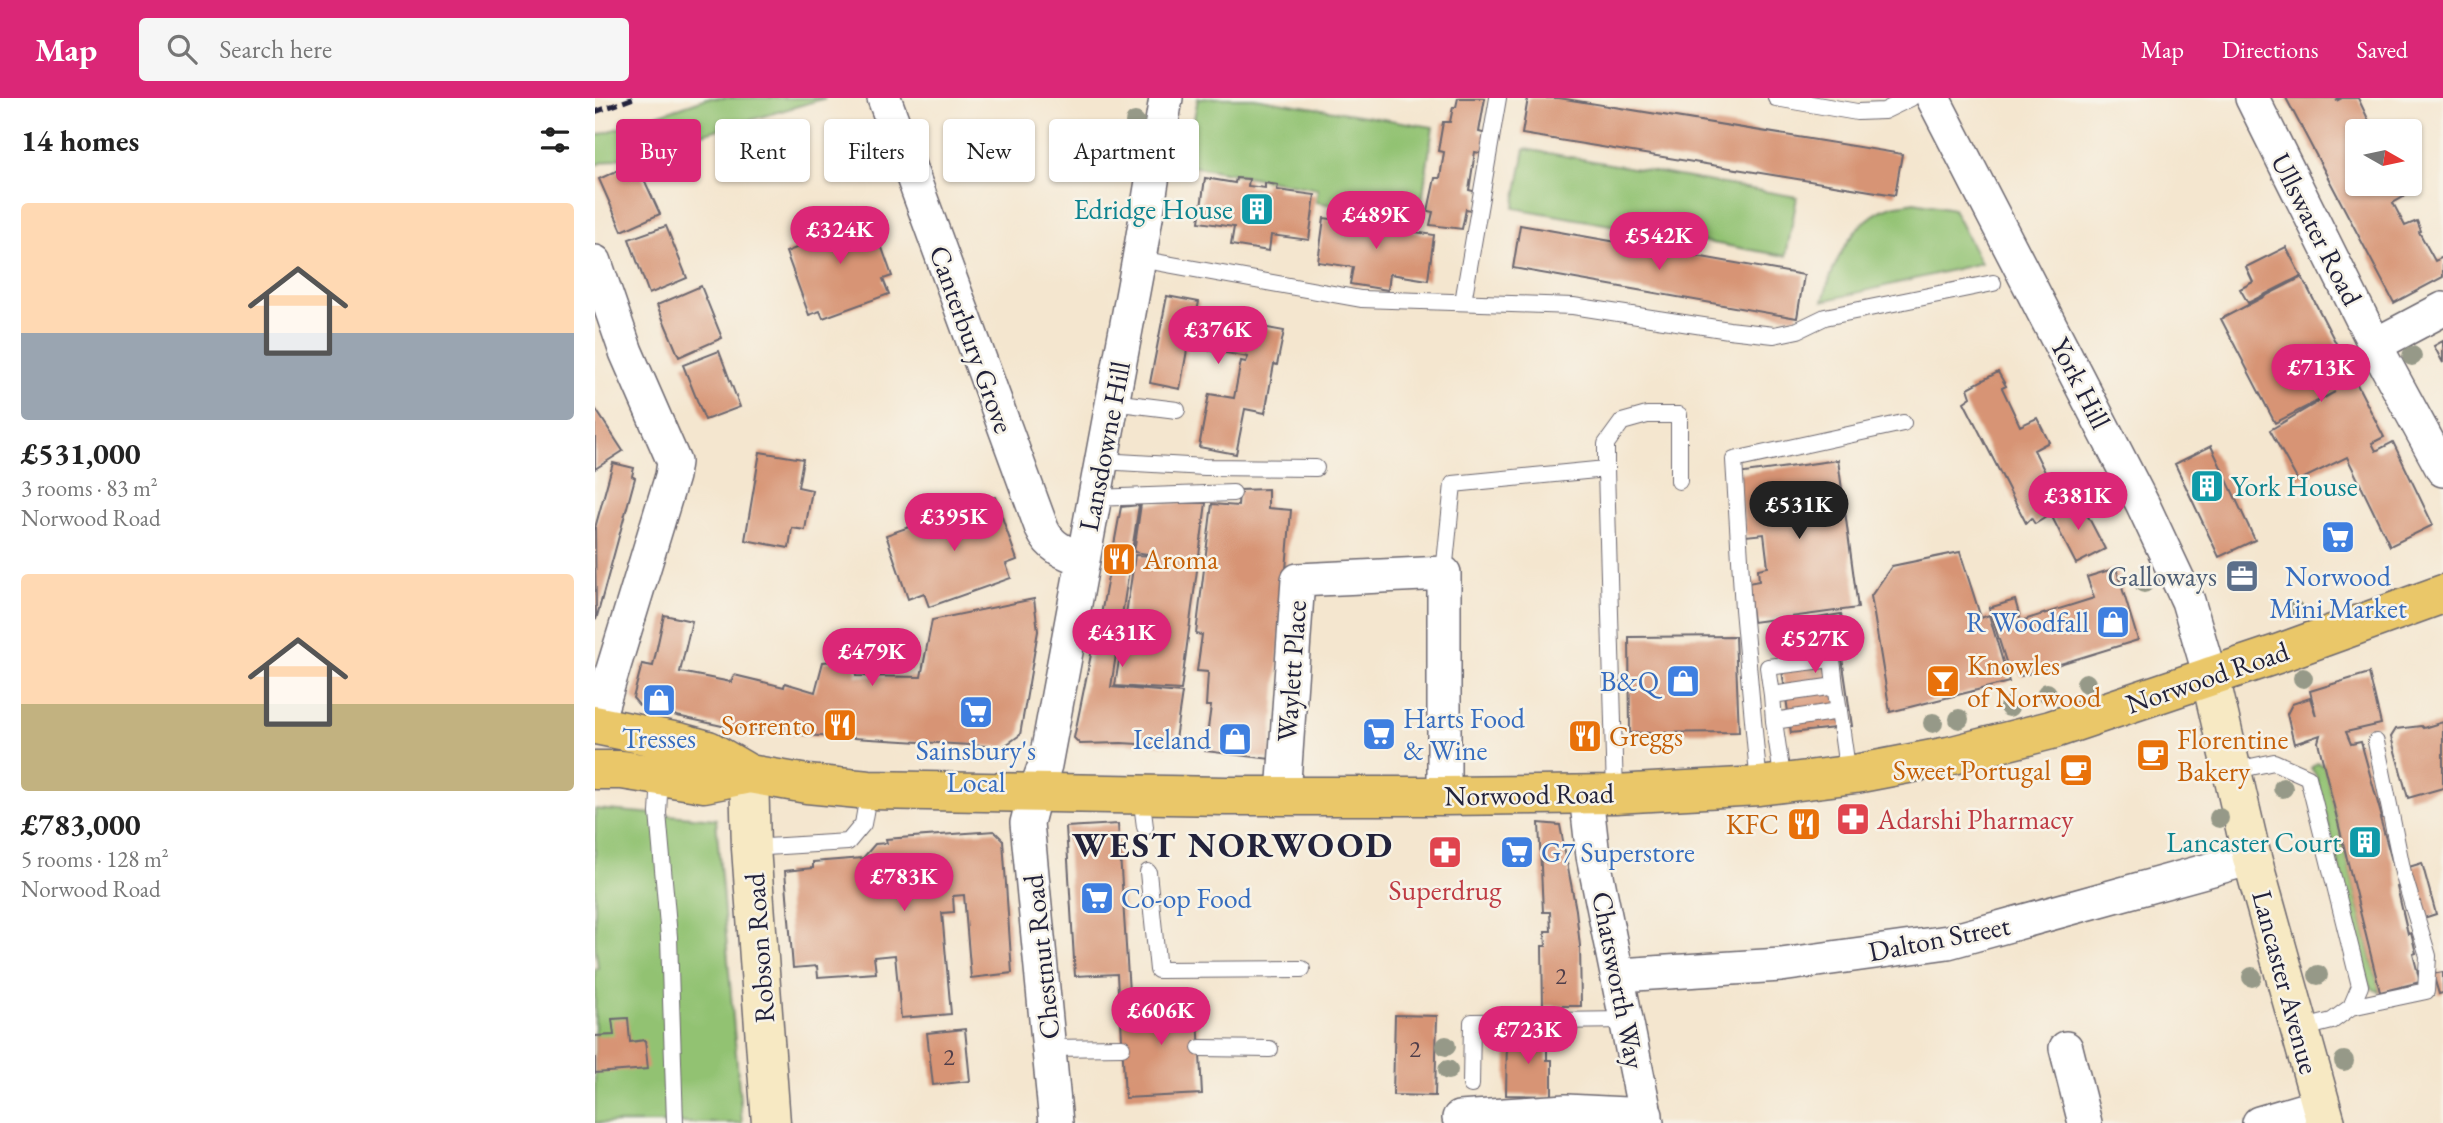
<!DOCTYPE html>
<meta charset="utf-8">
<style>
body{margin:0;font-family:"EB Garamond",serif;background:#f6f6f6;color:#222;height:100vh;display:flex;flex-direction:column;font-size:26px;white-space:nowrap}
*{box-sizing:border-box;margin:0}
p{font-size:23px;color:#767676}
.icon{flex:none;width:38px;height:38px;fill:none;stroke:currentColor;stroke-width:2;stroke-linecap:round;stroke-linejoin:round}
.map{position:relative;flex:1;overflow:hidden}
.panel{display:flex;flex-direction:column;background:#fff;width:595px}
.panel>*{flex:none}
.banner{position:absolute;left:21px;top:21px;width:665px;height:63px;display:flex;gap:14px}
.needle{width:46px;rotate:99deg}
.controls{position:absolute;left:1750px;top:21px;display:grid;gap:14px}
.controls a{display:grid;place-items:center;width:77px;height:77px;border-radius:7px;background:#fff;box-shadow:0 2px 5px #0004;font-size:35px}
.price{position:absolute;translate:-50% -60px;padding:0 16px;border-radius:24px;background:#db2777;color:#fff;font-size:23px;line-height:46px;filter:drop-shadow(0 2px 4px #0008)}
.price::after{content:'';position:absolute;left:50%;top:42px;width:21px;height:16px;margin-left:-10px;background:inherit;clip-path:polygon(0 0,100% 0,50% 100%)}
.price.current{background:#222;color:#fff}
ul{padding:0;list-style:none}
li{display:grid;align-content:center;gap:14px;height:371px;padding:0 21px}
li span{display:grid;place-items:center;height:217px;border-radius:7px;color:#555}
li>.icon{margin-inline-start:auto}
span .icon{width:126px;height:126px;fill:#fffc;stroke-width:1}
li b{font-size:30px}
h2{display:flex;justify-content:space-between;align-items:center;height:84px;padding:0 21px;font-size:30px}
.tag{padding:0 24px;border-radius:7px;background:#fff;box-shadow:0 2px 5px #0004;font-size:24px;line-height:63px}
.tag.current{background:#db2777;color:#fff}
header{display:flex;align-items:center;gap:42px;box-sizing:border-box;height:98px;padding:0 35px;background:#db2777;color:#fff}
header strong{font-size:33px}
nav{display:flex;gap:38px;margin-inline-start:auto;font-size:24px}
.search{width:490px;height:63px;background:#f6f6f6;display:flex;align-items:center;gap:18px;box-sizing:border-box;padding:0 24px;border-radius:7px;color:#767676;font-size:26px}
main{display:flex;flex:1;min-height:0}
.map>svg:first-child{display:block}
</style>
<header>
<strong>Map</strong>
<div class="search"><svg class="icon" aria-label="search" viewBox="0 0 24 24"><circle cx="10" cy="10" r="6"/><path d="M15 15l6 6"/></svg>Search here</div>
<nav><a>Map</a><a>Directions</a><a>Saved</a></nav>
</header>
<main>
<section class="panel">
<h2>14 homes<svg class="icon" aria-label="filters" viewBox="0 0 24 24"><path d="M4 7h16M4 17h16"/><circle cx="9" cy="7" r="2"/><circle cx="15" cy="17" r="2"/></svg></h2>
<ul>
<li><span style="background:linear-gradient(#ffd9b3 60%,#9aa5b1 0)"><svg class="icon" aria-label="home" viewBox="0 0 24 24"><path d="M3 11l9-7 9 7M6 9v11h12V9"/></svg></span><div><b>£531,000</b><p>3 rooms · 83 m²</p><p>Norwood Road</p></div></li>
<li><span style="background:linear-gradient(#ffd9b3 60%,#c2b280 0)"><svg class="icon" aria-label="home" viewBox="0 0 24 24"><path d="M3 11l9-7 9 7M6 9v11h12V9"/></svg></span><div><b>£783,000</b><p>5 rooms · 128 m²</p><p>Norwood Road</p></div></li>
</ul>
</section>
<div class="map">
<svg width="1848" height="1025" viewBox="0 0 1848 1025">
<rect width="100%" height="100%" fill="#f7f3e8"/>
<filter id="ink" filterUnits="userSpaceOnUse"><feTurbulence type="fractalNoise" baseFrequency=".0143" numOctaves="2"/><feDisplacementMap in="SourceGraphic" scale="14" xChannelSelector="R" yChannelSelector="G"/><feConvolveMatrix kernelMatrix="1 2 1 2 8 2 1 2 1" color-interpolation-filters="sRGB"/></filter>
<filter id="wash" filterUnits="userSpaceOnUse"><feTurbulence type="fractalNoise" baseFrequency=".00686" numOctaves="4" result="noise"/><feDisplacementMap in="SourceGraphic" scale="28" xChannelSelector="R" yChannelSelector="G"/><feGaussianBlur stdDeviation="1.57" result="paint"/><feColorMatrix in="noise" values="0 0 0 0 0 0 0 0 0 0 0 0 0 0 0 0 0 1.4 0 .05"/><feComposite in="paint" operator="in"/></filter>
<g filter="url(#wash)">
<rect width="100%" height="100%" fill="#f4e6cf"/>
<path fill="#92c272" stroke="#5a7256" stroke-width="2" d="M112,0h119l-231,67v-29z
M603,0h56l179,29 -14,94 -103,-19 2,-13 -133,-24z
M930,51l272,48 -11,59 -272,-48z
M1319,104l39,7 28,54 -158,38c10,-38 29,-82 69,-95 7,-2 15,-2 22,-4z
M1722,665l7,2 56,227 -7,-3 -5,-7 -52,-207 -5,-7z
M0,711l121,10 26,304h-147v-154l3,-1 -3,-25z"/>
<g id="blocks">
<path fill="#d79475" d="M863,0h27l-6,34 8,2 -3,20 -9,-2 -6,38 8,2 -2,19 -9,-2 -4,20 -32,-4 3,-13 -5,-1 7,-33h5l4,-26 -6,-1 5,-29h7l3,-15h3z
M933,0h31l343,56 -7,41 -373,-61z
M1691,0h54l-4,3 6,-3h16l11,23 -12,6 2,4h-2v53h28l3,6 12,-5 5,11 -12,7 12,23 12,-5 4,10 -2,1 16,29 8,-4v20l-49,26z
M41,64l24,52 -38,17 -23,-52z
M610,80l30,5 1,-5 13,1 -1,7 17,2v-5l13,2 -1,5 38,5 -6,45 -38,-5 -2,16 -38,-6 3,-18 -35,-5z
M266,113l7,19 7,-2 17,48 -9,3 6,15 -66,24 -3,-7 -11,4 -23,-63 18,-7 -5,-11z
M761,119l12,2 -1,6 17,3 1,-6 12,2 -1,5 38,6 -6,45 -38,-6 -2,16 -38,-6 3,-17 -35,-5 6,-44 31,4z
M925,127l284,50 -7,43 -284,-50z
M71,128l21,52 -38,16 -20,-55z
M1691,149l15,29 -53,27 -8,-14 13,-7 -7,-15z
M1707,179l82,160 -12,6 4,8 17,-9 40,83 -43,21 -43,-89 -49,24 -28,-51 65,-38 -60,31 -54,-104z
M106,188l21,52 -43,19 -22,-52z
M572,198l32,6 -3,13 88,16 -7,34 -3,-1 -9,49 -20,-4 -9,45 -37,-7 10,-53 25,4 7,-37 5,1 2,-5 -54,-10 2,-6 -7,-2 -9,50 -30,-6z
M1848,243v22l-9,-17z
M124,253l21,56 -35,13 -22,-55z
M1403,274l8,14 -4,2 18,38 17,-8 12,24 -15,8 19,38 5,-2 11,17 -34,21 -4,-6 -5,5 -62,-121 7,-5 -3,-9z
M0,310l28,43 -28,18z
M1616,348l44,94 -36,17 -44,-93z
M165,354l43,7 -5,28 14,3 -7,40 -13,-2 -3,20 -44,-8z
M1243,362l20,148 -105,14 -5,-39 11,-2 -1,-12 10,-2 -4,-33 -18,2 -9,-62z
M18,365l21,5 -2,8 3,2 -39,142 -1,-92z
M673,391v19l23,2 -21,249 -65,-8 6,-45h-5l2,-34 -11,-1 5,-36 -6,-1 16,-130 26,2 1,-16z
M400,399l22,63 -11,4 5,14 -82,29 -5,-14 -16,6 -22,-64z
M1485,403l25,48 -29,15 -25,-49z
M589,405h22l-25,187 -66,-4 20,-131 21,1v-1l-22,-3 7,-48z
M544,407l-28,182 71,6 -8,53 -53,-3 -41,1 -6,-6 24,-118h2l21,-113z
M1365,454l21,66 8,-3 20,67 -119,30 -19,-116 21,-30z
M1521,470l22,72 -117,36 -4,-11 -9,3 -19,-60 26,-8 6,21 73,-23 -7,-21z
M439,501l4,32 -18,104 -17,12 -200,-12 -81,-9 -45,-10 -38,-11 -6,-7 9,-34 11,2 11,-51 28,6 -12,51 51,10 3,-7 50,12 1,-4 30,9 8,-30 33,-3v17l65,1 11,-57z
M1246,516l5,29 -6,1 12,82 -61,7 -12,-84 7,-1 -4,-24z
M1140,538l4,96 -109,1 -1,-96z
M1774,575l12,51 -35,8 5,12 10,-2 21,76h-2l19,68 -2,1 11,47 3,-1 5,20 -3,1 7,28 -40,10 -62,-250 2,-7 -26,9 -7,-30 5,-10 18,-6 6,18 -6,-25z
M1848,624v66l-35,10 -17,-61 5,-8 25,-3 2,2z
M944,725l21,2 16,85 4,36 1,60h-38l-1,-60h4l-1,-15h6l-1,-19h-7z
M523,726l11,168h-11l-1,-18 -42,2 -9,-149z
M399,733l9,9 9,133 -41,5 -7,-83 -11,1 1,16 -12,1 9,101 -50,4 -6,-63 -21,2 2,16 -58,4 -1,-11 -24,2 -8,-97 28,-3v-6l50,-4 12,-14 12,-1 -1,-4z
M1827,765l14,51 -12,4 -15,-51z
M1848,874v21l-4,1 -6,-20z
M602,898l5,98 -77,4 -5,-98z
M800,917l42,1 -2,80 -42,-1z
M33,920l2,24 15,-2 3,29 -53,4v-37l19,-1 -2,-16z
M370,931l5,52 -37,4 -6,-52z
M912,937h40v25h5v36l-46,-1z"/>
</g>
</g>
<g filter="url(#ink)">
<use href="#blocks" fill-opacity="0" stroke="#6c676f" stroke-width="2"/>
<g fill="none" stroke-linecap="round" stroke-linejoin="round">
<g stroke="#6c676f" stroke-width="18">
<path id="lane" d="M1181,0l81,14 27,-1 27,-13
M544,161l222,40 212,7 156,24 45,5 24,-5 27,-13 168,-34
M868,204l35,-204
M517,304l65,8
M506,363l104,6 111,1
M1011,371v-25l16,-22 25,-7h32v66
M499,400l139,-5
M849,475l9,-89 153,-15 9,325
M1177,597l-4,-28 64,-8 3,27
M1179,623l-2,-26 63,-9 4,25
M1637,673l42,-9 34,15 52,209 -9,21
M65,678l-2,37 11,124 6,186
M1188,685l-9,-62 65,-10 9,64
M1164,688l-16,-177 -9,-149 169,-37
M546,697l4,32
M156,750l97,-6 15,-18 6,-34
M553,774l10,98 144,-1
M1705,931l32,-8 19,-14 75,-16 2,-35 -25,-83 -27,-131
M455,950l72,-1
M605,950l70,1
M876,987l1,-63 154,-2"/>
</g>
<g stroke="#6c676f" stroke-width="36">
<path id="street" d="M289,0l158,431c8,18 23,24 41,30
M1338,0l210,407 45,96 22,75
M1657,0l123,247 68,125
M0,164l31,90 48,110 -2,14 -76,249
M1780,247l68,-36
M688,697l15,-215 146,-7v223
M991,697l7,61 54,267
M1024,877l162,-10 167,-23 304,-84
M1471,950l19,75
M864,1020l107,-7 80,4
M461,1025l-29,-300 8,-31 10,-27 94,-506 27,-161
M1664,1025l61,-18"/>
</g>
<g stroke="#6c676f" stroke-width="41">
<path id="secondary" d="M1615,578l42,182 74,265
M154,676l2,74 20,275"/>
</g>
<g stroke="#6c676f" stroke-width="41">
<path id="primary" d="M0,627l84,17 29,8 41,24 58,10 62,6 357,6h218l171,-2 144,-8 96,-12 94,-18 102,-26 226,-76 166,-60
M0,672h27l82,13 45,-9"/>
</g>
<use href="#lane" stroke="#fff" stroke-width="16"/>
<use href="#street" stroke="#fff" stroke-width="33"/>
<use href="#secondary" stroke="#f7e9c3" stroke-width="38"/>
<use href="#primary" stroke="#eac769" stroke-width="38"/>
<path stroke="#22223b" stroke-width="5" stroke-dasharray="10 5" stroke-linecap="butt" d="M0,14l39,-14"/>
</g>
<g fill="#969988">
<circle cx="540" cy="24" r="10"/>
<circle cx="1817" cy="258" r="10"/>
<circle cx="1549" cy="485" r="10"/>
<circle cx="1699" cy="512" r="10"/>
<circle cx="1708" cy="580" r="10"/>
<circle cx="1491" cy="585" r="10"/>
<circle cx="1452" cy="595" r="10"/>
<circle cx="1414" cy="609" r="10"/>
<circle cx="1364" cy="621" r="10"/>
<circle cx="1338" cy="625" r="10"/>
<circle cx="1688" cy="690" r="10"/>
<circle cx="1624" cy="720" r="10"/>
<circle cx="1723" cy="877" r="10"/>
<circle cx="1657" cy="879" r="10"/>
<circle cx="851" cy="948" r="10"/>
<circle cx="1749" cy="963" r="10"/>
<circle cx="853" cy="972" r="10"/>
</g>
</g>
<defs>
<g id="building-square" transform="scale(1.75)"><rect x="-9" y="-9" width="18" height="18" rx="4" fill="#0f9aa8" stroke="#f7f3e8"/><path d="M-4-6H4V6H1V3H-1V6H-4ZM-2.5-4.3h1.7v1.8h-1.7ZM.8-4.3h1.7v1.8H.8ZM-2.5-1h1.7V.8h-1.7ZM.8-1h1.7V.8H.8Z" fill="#fff"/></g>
<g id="supermarket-square" transform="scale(1.75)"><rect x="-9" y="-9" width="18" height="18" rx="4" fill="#3f7fe0" stroke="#f7f3e8"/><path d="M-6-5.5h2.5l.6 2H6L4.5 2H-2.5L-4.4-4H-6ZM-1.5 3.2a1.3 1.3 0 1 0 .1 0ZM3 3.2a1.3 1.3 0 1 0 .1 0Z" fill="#fff"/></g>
<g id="restaurant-square" transform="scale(1.75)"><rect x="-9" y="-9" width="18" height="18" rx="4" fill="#e8710a" stroke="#f7f3e8"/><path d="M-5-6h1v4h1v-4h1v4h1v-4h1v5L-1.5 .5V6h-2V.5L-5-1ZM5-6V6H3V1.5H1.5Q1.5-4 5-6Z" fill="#fff"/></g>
<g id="office-square" transform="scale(1.75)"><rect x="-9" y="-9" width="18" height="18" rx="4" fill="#5c6f8a" stroke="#f7f3e8"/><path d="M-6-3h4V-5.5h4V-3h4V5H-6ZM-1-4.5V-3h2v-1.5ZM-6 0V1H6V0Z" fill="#fff"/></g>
<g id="shop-square" transform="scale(1.75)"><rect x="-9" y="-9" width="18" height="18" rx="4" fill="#3f7fe0" stroke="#f7f3e8"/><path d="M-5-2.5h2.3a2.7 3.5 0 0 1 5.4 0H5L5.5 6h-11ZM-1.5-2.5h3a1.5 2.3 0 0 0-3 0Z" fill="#fff"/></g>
<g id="bar-square" transform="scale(1.75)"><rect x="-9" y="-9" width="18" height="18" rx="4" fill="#e8710a" stroke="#f7f3e8"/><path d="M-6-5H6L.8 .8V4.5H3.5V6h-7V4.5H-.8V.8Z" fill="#fff"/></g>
<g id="cafe-square" transform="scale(1.75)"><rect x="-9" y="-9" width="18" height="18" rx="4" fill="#e8710a" stroke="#f7f3e8"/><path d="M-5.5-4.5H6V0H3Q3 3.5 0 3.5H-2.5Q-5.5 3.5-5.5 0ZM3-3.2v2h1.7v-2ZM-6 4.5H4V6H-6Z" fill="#fff"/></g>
<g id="pharmacy-square" transform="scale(1.75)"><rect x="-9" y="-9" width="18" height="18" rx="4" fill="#e0444e" stroke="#f7f3e8"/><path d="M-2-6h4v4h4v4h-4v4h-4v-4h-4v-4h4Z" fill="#fff"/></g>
</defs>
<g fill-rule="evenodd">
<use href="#building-square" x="662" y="111"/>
<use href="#building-square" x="1612" y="388"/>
<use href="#supermarket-square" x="1743" y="439"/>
<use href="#restaurant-square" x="524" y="461"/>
<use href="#office-square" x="1647" y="478"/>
<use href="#shop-square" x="1518" y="524"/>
<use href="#shop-square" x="1088" y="583"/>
<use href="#bar-square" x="1348" y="583"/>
<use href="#shop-square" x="64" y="602"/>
<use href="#supermarket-square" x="381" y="614"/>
<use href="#restaurant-square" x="245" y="627"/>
<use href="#supermarket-square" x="784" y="636"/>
<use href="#restaurant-square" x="990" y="638"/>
<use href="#shop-square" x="640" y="641"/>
<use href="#cafe-square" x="1558" y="657"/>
<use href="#cafe-square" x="1481" y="672"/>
<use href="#pharmacy-square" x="1258" y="721"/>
<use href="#restaurant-square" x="1209" y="726"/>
<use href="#building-square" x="1770" y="744"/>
<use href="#pharmacy-square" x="850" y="754"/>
<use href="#supermarket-square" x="922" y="754"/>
<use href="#supermarket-square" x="502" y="800"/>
</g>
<g text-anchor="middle" stroke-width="5" stroke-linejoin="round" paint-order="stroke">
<g font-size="24" fill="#4f3e4a">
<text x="966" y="886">2</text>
<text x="820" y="959">2</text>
<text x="354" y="967">2</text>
</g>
<g font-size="28" fill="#0d838f" stroke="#f7f3e8" text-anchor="end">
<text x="638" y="121">Edridge House</text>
<text x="1636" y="398" text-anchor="start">York House</text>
<text x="1746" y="754">Lancaster Court</text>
</g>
<g font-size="28" fill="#22223b" stroke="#f7f3e8">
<text transform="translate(1722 131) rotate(63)" y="10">Ullswater Road</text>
<text transform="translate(377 241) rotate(70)" y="10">Canterbury Grove</text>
<text transform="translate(1486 285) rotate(63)" y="10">York Hill</text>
<text transform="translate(509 348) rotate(-79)" y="10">Lansdowne Hill</text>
<text transform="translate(696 573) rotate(-86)" y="10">Waylett Place</text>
<text transform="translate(1612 579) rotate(-19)" y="10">Norwood Road</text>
<text transform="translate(934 696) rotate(-1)" y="10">Norwood Road</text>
<text transform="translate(1344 840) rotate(-11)" y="10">Dalton Street</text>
<text transform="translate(164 850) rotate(-94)" y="10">Robson Road</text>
<text transform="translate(446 859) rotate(-96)" y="10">Chestnut Road</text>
<text transform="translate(1024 882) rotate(79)" y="10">Chatsworth Way</text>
<text transform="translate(1691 884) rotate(75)" y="10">Lancaster Avenue</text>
</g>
<g font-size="28" fill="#c56008" stroke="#f7f3e8" text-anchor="start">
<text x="548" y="471">Aroma</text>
<text x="1372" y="577">Knowles<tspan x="1372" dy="32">of Norwood</tspan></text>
<text x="220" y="637" text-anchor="end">Sorrento</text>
<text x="1014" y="648">Greggs</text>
<text x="1582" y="651">Florentine<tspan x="1582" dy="32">Bakery</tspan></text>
<text x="1456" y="682" text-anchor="end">Sweet Portugal</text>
<text x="1184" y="736" text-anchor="end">KFC</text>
</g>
<g font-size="28" fill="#4e5e75" stroke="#f7f3e8" text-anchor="end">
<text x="1622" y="488">Galloways</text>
</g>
<g font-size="28" fill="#366cbe" stroke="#f7f3e8">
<text x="1743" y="488">Norwood<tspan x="1743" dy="32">Mini Market</tspan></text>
<text x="1494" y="534" text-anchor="end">R Woodfall</text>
<text x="1064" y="593" text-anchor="end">B&amp;Q</text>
<text x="808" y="630" text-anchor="start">Harts Food<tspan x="808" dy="32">&amp; Wine</tspan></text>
<text x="64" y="650">Tresses</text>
<text x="616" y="651" text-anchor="end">Iceland</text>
<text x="381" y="662">Sainsbury's<tspan x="381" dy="32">Local</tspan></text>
<text x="946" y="764" text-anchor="start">G7 Superstore</text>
<text x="526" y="810" text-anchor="start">Co-op Food</text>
</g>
<g font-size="28" fill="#be3a42" stroke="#f7f3e8" text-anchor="start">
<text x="1282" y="731">Adarshi Pharmacy</text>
<text x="850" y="802" text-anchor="middle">Superdrug</text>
</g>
<g font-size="35" font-weight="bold" letter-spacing="2" fill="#22223b" stroke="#f7f3e8">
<text x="638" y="759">WEST NORWOOD</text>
</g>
</g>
</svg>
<div class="controls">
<a><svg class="needle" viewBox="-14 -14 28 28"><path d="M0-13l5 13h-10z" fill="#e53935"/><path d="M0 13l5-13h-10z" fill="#767676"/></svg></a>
</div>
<b class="price" style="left:781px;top:153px">£489K</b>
<b class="price" style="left:245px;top:168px">£324K</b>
<b class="price" style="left:1064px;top:174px">£542K</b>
<b class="price" style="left:623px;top:268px">£376K</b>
<b class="price" style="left:1726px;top:306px">£713K</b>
<b class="price" style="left:1483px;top:434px">£381K</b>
<b class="price current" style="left:1204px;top:443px">£531K</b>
<b class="price" style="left:359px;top:455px">£395K</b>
<b class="price" style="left:527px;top:571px">£431K</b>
<b class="price" style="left:1220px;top:577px">£527K</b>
<b class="price" style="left:277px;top:590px">£479K</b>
<b class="price" style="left:309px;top:815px">£783K</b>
<b class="price" style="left:566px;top:949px">£606K</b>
<b class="price" style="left:933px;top:968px">£723K</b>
<div class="banner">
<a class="tag current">Buy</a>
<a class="tag">Rent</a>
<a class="tag">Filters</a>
<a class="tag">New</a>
<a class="tag">Apartment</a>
</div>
</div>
</main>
